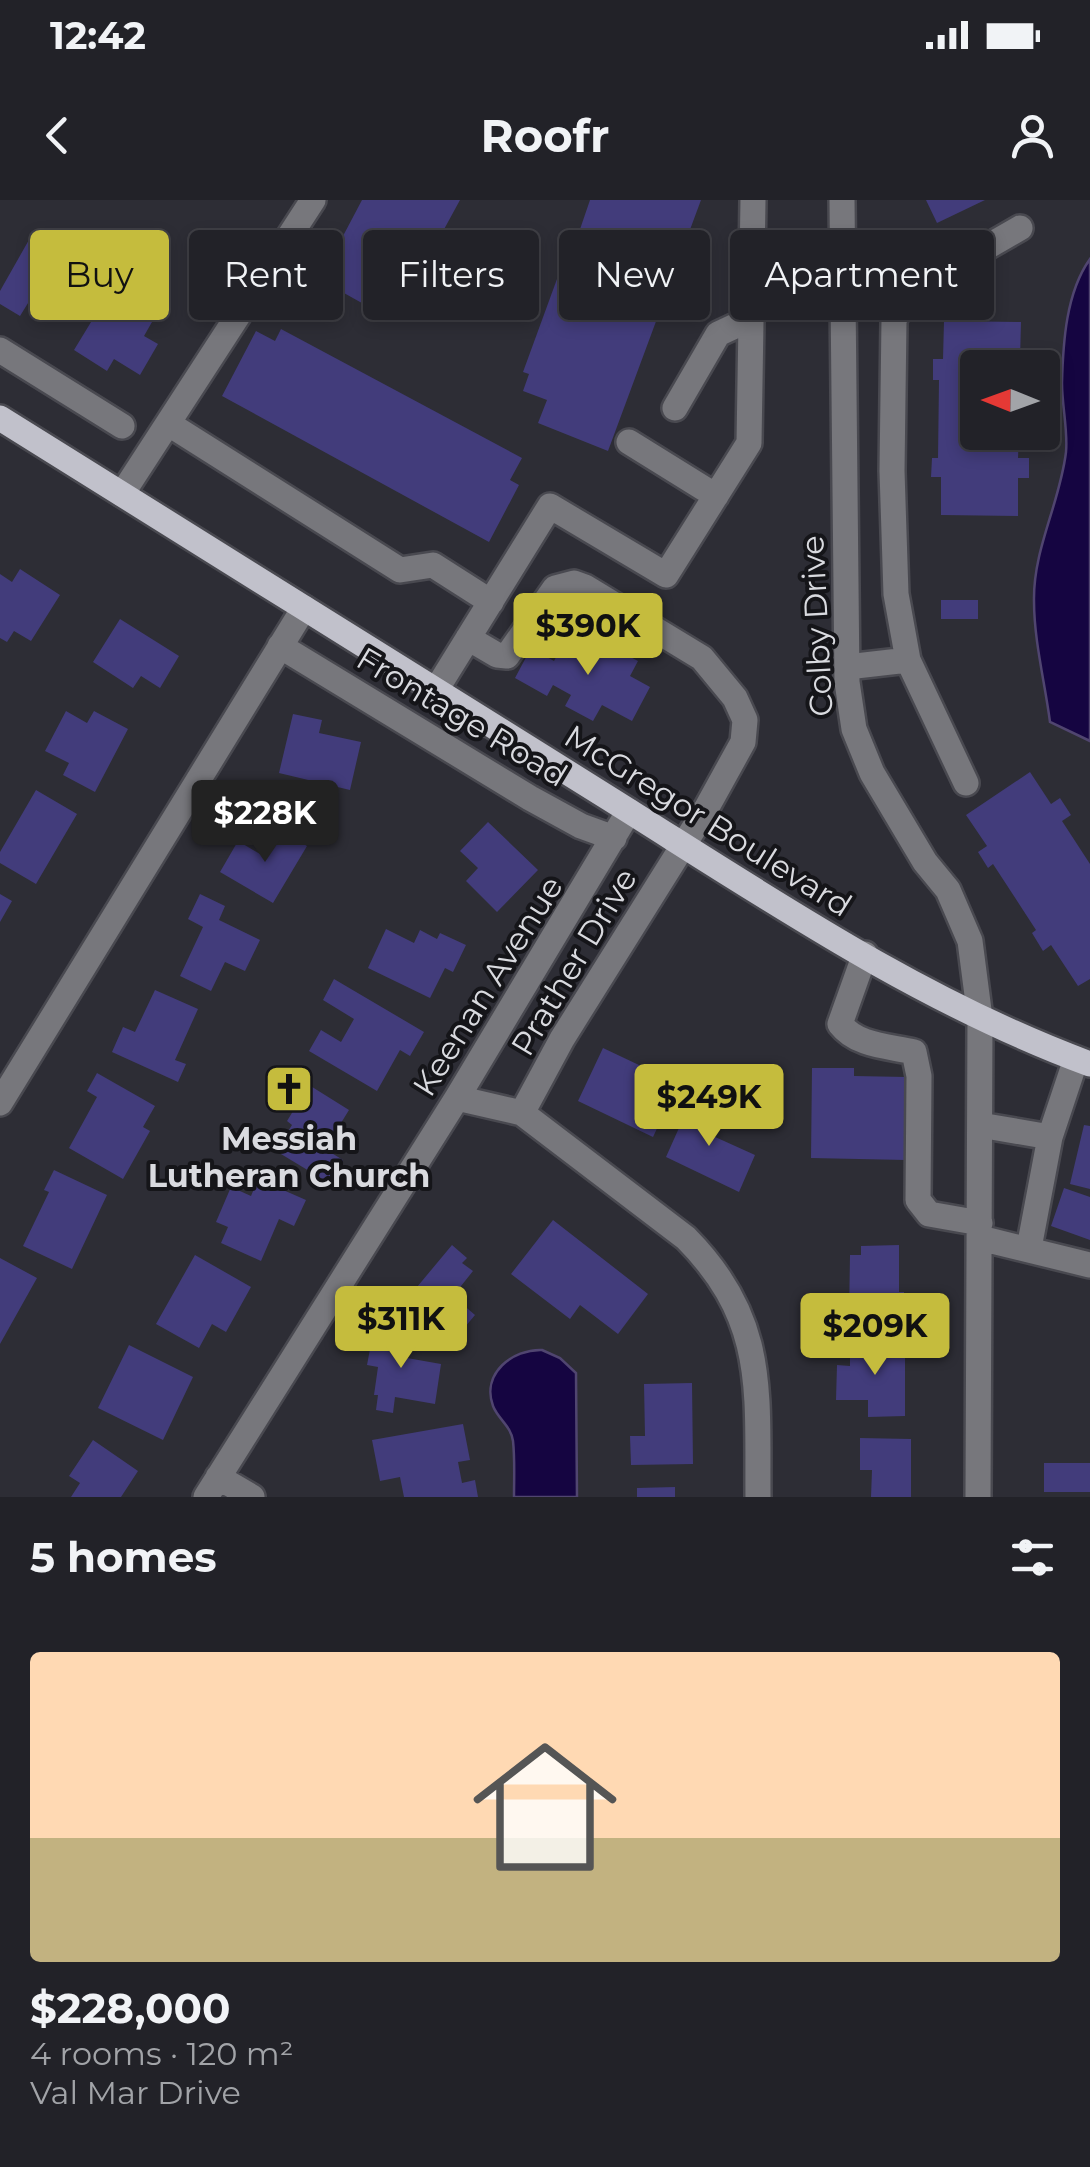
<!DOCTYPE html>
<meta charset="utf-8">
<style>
body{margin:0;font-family:Montserrat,sans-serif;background:#2e2f34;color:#f1f3f6;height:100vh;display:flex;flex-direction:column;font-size:38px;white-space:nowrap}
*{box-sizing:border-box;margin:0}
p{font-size:32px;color:#a2a4a8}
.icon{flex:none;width:55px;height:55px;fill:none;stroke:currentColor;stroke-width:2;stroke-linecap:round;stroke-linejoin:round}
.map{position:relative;height:1297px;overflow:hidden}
.sheet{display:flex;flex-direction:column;background:#222228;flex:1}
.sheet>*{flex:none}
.top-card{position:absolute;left:30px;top:30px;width:1030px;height:90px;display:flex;gap:20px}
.needle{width:65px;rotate:271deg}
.buttons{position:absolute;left:960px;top:150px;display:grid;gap:20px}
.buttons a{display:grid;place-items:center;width:100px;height:100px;border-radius:10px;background:#222228;box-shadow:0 5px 15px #0003,0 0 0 2px #3f3f45;font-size:50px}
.price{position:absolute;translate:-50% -85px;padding:0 22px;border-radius:10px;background:#c5bc3d;color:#111;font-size:32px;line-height:65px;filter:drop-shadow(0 2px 5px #0008)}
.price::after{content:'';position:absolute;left:50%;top:60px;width:30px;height:22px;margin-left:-15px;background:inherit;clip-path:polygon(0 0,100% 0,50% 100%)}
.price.selected{background:#222;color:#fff}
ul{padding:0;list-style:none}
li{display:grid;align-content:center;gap:20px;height:530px;padding:0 30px}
li span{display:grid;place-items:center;height:310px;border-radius:10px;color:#555}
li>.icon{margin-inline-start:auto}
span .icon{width:180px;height:180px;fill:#fffc;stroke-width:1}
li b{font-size:42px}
h2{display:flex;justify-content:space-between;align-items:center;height:120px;padding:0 30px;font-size:42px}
.pill{padding:0 35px;border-radius:10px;background:#222228;box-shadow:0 5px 15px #0003,0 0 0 2px #3f3f45;font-size:35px;line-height:90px}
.pill.selected{background:#c5bc3d;color:#111}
.status{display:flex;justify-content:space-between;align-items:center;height:70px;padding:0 50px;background:#222228;direction:ltr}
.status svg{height:28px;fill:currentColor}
header{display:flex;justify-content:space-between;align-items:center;height:130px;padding:0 30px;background:#222228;font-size:45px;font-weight:700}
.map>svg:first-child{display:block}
</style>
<div class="status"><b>12:42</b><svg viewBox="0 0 49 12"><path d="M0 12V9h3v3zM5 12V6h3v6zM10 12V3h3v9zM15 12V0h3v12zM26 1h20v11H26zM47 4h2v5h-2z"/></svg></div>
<header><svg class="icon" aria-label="back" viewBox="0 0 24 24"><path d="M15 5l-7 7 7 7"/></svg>Roofr<svg class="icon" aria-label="person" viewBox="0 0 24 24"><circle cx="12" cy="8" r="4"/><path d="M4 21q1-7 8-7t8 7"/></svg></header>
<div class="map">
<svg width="1090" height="1297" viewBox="0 0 1090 1297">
<rect width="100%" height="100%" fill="#2d2d35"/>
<path fill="#150541" stroke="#504570" stroke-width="2.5" d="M1090,59v482l-40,-19c-5,-39 -16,-81 -16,-121 -1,-52 26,-98 32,-149 2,-22 -4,-46 -4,-69 1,-40 4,-91 28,-124z
M542,1150l18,8 16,15 1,124h-63c0,-18 1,-38 -1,-56 -2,-15 -15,-22 -20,-35 -12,-33 20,-57 49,-56z"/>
<path fill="#423c7b" d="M362,0h98l-66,121 -84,-47 23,-43 10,5z
M590,0h111l-93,251 -70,-28 9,-23 -24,-9 6,-17 -6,-2 34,-93 10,3 15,-42 -5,-2z
M926,0h59l-48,23z
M34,31l63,36 -27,49 -37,-21 -13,21 -20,-12v-13z
M102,104l21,13 6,-9 23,14 -8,14 14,8 -18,31 -26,-16 -7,12 -33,-21z
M944,121l77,1 -1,38h11v8h-53v64h41l-1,26h11v20h-11v38l-77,-1v-38h-10l1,-19h6l1,-78h-6v-21h10z
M281,129l241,129 -12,22 9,5 -30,57 -267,-146 34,-65 19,10z
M20,369l40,26 -29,46 -17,-10 -7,11 -7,-4v-64l12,8z
M941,400h37v19h-37z
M120,419l59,37 -19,32 -19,-12 -8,12 -40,-26z
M589,435l49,26 -8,15 20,11 -18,34 -30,-16 -9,16 -28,-15 6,-11 -18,-10 -6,11 -32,-18 16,-30 23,13 11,-21 16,9z
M66,511l21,12 7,-12 34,18 -33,63 -32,-17 6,-12 -24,-12z
M293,514l29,6 -3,13 42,9 -11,48 -71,-17z
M1030,572l21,32 9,-6 11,17 -9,6 28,43v115l-12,7 -27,-41 -8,6 -11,-18 4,-3 -43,-66 -5,4 -10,-16 9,-6 -21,-31z
M36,590l41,24 -41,70 -36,-21v-11z
M488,622l50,48 -41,42 -31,-31 12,-13 -18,-17z
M276,627l31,19 -34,57 -53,-31 18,-31 22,13z
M0,694l12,7 -12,21z
M200,694l25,12 -6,14 41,20 -15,31 -20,-9 -14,29 -31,-15 23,-49 -15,-8z
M386,729l28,14 6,-13 17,9 3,-6 26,12 -13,27 -8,-4 -15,30 -62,-30z
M334,779l90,53 -14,24 -10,-6 -23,41 -68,-40 12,-21 20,12 13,-23 -31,-19z
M155,790l43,19 -23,51 11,4 -8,18 -66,-30 11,-25 12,5z
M603,848l55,26 -8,18 20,9 -17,36 -75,-36z
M812,868h42v8l53,1 -1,83 -95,-2z
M97,873l58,33 -12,21 7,4 -27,48 -54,-31 28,-51 -10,-6z
M309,885l40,25 -24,39 18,11 -14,23 -53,-32 16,-26 -5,-4z
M691,901l32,15 -10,20 42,19 -16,37 -73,-35z
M1084,925l6,1v63l-20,-5z
M54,970l53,25 -35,74 -49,-23 26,-54 -5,-2z
M258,979l48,21 -12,26 -15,-7 -18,42 -40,-18 7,-16 -12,-5 15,-35 20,9z
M1064,988l26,9v43l-39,-14z
M553,1020l95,74 -30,40 -38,-29 -10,14 -59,-45z
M452,1045l15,13 -5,5 11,8 -20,25 22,19 -20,24 -48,-40z
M899,1045v47h5v24h-55l1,-61h11v-9z
M195,1055l56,32 -25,45 -14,-8 -13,24 -43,-24z
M0,1058l37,20 -37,66z
M374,1128l37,6 -4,24 34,6 -6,40 -40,-7 -2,16 -17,-3 2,-15h-4l4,-28 -11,-2z
M850,1143h55v73l-37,1v-17h-32l1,-35 13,1z
M129,1145l64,32 -30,63 -65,-32z
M692,1183l1,81 -62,1 -1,-29h15l-1,-52z
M463,1224l7,36 -12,2 4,21 13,-3 3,17h-74l-4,-20 -20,4 -8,-41z
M860,1238l51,1v58h-40l1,-27h-12z
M93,1240l45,31 -17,26h-50l9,-14 -11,-7z
M1044,1263h46v29h-46z
M675,1287v10h-38v-9z"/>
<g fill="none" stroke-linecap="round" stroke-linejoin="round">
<g stroke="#494950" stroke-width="30">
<path id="minor" d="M842,0l5,482 7,47 18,44 53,89 23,28 22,51 10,77 -2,479
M0,150l122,76
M675,208l43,-74 32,-15
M169,224l231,146 33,-5 58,37
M629,242l87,54
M122,294l191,-294
M468,438l29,17 10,1 48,-68 19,-5 11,4 117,71 33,40 10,22 -2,22 -37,67 -144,230 -40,74
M280,446l250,152 51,28 33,12
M908,460l-12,-66 -4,-123 2,-151 13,-27 113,-65
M847,467l61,-7 58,123
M436,490l114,-184 116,69 83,-132 4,-243
M865,754l-25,70c17,22 48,22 74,28l5,24 -1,124 11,14 51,9
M457,898l65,15 164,125c81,82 71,152 72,259
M0,903l304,-495
M980,925l70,12 26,-78
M980,1038l110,27
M1029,1048l21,-111
M218,1277l34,20
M206,1297l251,-399 172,-287"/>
</g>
<g stroke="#494950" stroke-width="30">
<path id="major" d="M0,218c201,125 401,251 602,376 157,98 314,206 488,270"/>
</g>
<use href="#minor" stroke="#77777c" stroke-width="25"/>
<use href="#major" stroke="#c1c1cb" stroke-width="25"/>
</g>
<defs>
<g id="church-square" transform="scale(2.5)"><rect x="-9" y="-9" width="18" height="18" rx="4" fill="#c5bc3d" stroke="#151519"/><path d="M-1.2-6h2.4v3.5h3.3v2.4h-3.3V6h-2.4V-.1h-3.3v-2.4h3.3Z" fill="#111"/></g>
</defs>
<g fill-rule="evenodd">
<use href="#church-square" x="289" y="889"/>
</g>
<g text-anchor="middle" stroke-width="8" stroke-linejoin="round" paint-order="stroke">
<g font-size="32" fill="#d9dadf" stroke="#151519">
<text transform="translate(817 426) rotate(-93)" y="11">Colby Drive</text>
<text transform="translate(462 517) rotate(31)" y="11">Frontage Road</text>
<text transform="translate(708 621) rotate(32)" y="11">McGregor Boulevard</text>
<text transform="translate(574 762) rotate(-59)" y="11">Prather Drive</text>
<text transform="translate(488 786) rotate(-58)" y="11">Keenan Avenue</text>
</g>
<g font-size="32" font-weight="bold" fill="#d9dadf" stroke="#151519">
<text x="289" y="950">Messiah<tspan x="289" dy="37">Lutheran Church</tspan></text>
</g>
</g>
</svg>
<div class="buttons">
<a><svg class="needle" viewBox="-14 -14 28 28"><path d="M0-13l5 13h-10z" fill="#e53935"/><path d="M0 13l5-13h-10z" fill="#a2a4a8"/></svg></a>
</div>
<b class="price" style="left:588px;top:478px">$390K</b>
<b class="price selected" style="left:265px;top:665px">$228K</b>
<b class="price" style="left:709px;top:949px">$249K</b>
<b class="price" style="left:401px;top:1171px">$311K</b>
<b class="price" style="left:875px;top:1178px">$209K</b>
<div class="top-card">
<a class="pill selected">Buy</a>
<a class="pill">Rent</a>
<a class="pill">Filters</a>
<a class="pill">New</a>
<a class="pill">Apartment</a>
</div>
</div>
<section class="sheet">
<h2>5 homes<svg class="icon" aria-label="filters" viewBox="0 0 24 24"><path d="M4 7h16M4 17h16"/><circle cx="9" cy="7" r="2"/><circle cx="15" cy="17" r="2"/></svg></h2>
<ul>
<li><span style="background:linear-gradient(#ffd9b3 60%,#c2b280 0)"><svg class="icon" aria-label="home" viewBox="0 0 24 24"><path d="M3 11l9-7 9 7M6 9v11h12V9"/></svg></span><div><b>$228,000</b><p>4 rooms · 120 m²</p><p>Val Mar Drive</p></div></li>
</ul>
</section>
